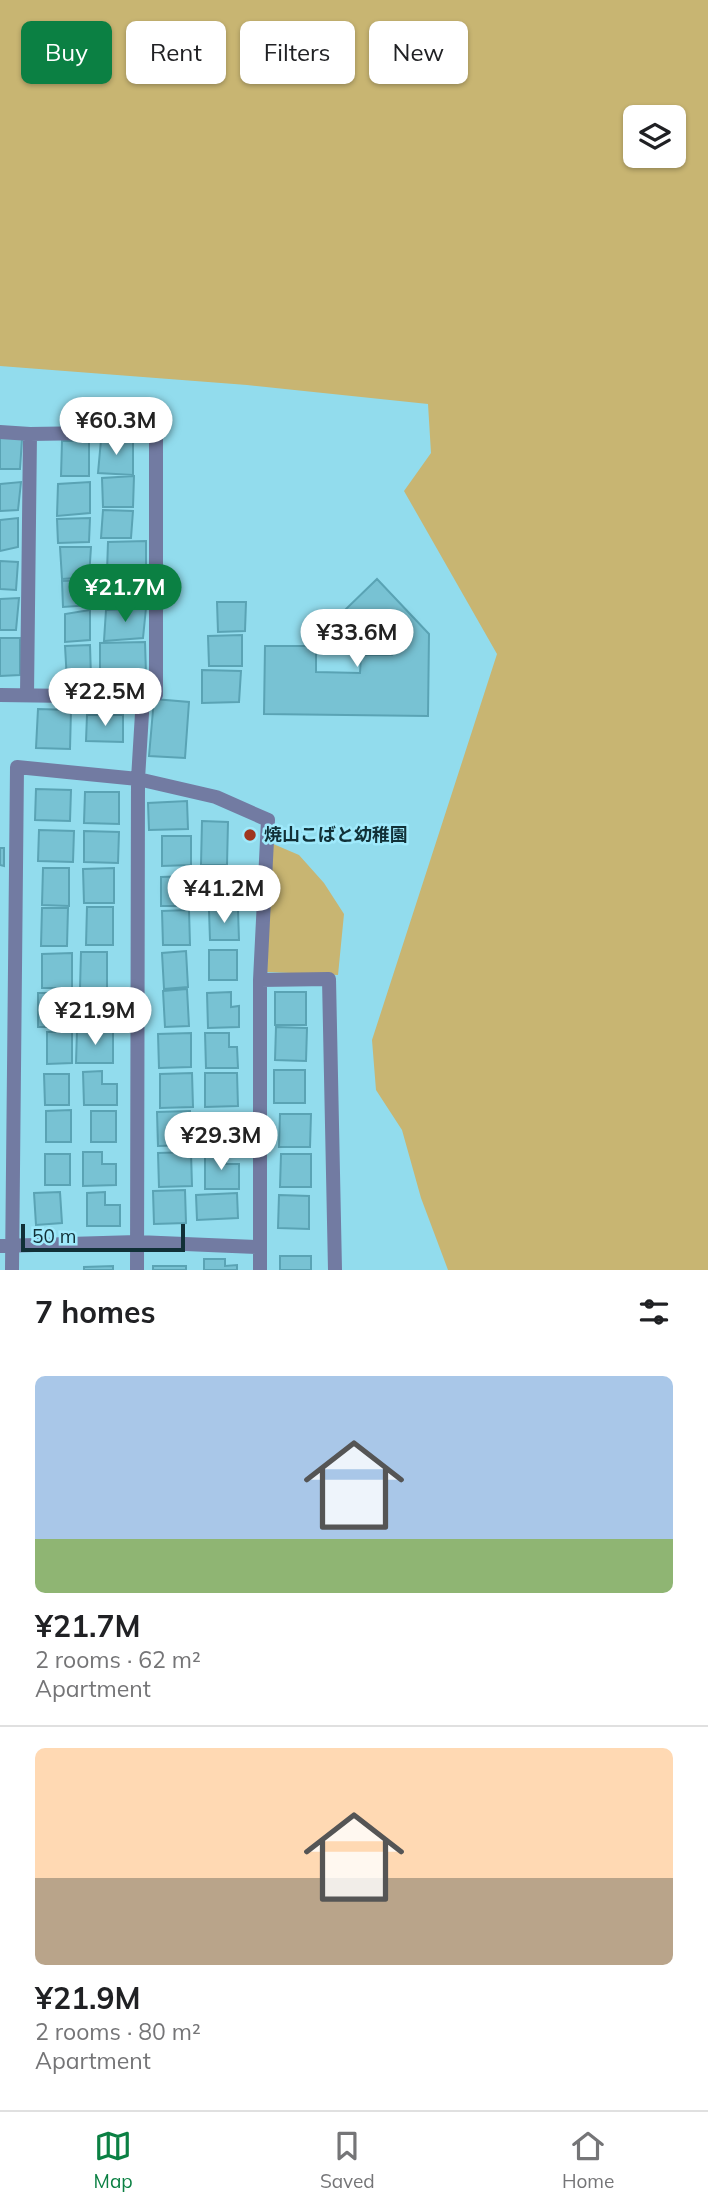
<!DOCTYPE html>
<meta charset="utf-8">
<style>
body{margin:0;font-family:Mulish,"Noto Sans JP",sans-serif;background:#f6f6f6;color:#202124;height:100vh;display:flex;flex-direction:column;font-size:26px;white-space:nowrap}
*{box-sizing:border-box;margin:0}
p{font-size:23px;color:#757577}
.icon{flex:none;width:38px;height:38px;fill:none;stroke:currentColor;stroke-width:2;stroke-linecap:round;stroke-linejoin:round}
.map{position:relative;height:1270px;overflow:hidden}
.panel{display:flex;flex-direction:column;background:#fff;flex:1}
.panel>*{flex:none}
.top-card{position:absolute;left:21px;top:21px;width:667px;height:63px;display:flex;gap:14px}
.controls{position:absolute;left:623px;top:105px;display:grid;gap:14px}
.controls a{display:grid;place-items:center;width:63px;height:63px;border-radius:10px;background:#fff;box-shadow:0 2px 5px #0004;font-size:35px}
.scale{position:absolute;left:21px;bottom:18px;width:164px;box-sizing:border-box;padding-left:7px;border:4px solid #113037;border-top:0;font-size:19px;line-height:24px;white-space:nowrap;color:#113037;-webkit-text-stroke:5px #9fe9fb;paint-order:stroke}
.price{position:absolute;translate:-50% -60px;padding:0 16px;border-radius:24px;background:#fff;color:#222;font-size:23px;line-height:46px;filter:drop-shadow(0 2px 4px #0008)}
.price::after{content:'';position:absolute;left:50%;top:42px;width:21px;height:16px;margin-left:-10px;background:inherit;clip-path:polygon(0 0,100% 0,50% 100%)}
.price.selected{background:#0b8043;color:#fff}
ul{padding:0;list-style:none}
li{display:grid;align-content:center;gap:14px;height:371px;padding:0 35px}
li+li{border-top:2px solid #e0e0e0}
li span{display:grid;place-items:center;height:217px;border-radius:10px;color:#555}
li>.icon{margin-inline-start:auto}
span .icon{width:126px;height:126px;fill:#fffc;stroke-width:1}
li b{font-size:30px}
h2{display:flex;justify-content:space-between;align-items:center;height:84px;padding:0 35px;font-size:30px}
.tag{padding:0 24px;border-radius:10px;background:#fff;box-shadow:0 2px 5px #0004;font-size:24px;line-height:63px}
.tag.selected{background:#0b8043;color:#fff}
.dock{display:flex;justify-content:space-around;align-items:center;height:98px;border-top:2px solid #e0e0e0;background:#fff;font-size:19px;color:#757577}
.dock a{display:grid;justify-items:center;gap:4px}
.dock .selected{color:#0b8043}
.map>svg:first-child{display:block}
</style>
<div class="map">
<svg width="708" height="1270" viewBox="0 0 708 1270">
<rect width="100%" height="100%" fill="#92dced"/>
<path fill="#c8b572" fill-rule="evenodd" d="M0,0h708v1270h-260l-27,-72 -19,-68 -26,-40 -4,-50 125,-386 -93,-163 27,-38 -3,-49 -181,-19 -247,-19zM674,117v39h-39v-39z
M271,843l28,12 25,28 20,31 -6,61 -71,-3z"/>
<path fill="#78c2d3" stroke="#5aa3b4" stroke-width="2" d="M0,437l22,2 -2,30h-20z
M101,440h32v35l-35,-2z
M62,441h27v35h-28z
M134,476l-1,31h-30l-1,-29z
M21,482l-3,28 -18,1v-27z
M90,482v31l-33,3 1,-32z
M103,510l30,1 -2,27h-30z
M18,518v29l-18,4v-31z
M90,518l-1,24 -31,1 -1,-24z
M146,541v30l-39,1 1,-30z
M60,547h31l-2,30 -27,2z
M0,561l18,1 -2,28 -16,-1z
M147,575v27l-41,3 3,-27z
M377,579l52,55 -1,82 -164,-2 1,-68h51v26l44,1 1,-18h30l-45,-46z
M90,580l1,25 -28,2 -1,-26z
M19,598l-3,32h-16v-31z
M217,602h29l-1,29 -27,1z
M146,608l-3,30 -39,3 2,-31z
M90,610v30l-25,2v-28z
M242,635v31h-33l-1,-30z
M0,638h20v37l-20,1z
M145,642l1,32 -46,5v-36z
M90,645l1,33 -24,3 -2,-35z
M202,670l39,1 -2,31 -37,1z
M154,699l35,3 -4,56 -36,-2z
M38,709l33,1 -1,39 -34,-1z
M87,715h36v27l-37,-1z
M36,789l35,1 -1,31 -35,-1z
M85,792h34v32l-35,-1z
M187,801l1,28 -39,1 -1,-27z
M202,821l26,1 -1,43h-26z
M39,830l35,1 -1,31 -35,-1z
M84,831l35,1 -1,31 -34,-1z
M162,836h29v29l-29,1z
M0,848h4v18l-4,-1z
M43,868h26v38l-27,-1z
M114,868v35h-30l-1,-34z
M232,871v30h-29v-29z
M190,876v30h-29v-29z
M87,907h26v38h-27z
M42,908h26l-1,38h-26z
M189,910l1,35h-27l-1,-34z
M209,910h29l1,30h-29z
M209,950h28v30h-28z
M186,951l2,36 -24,2 -2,-36z
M81,952h26v38l-27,-1z
M72,953v35h-30v-34z
M187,989l2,37 -24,1 -2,-36z
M231,992v15l8,-1v21l-31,1 -1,-35z
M275,992h31v33h-31z
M38,993h30v34h-30z
M80,993h40v20l-18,1v8h-22z
M276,1027l31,1 -1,33 -31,-1z
M77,1030l36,1v32h-37z
M47,1032h25v31l-25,1z
M191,1033v34l-32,1 -1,-34z
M205,1033h24v14h8l1,21h-32z
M274,1070h31v33h-31z
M102,1071v13h15v21h-33l-1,-33z
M192,1073l1,34 -33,1v-34z
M205,1073h32l1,33 -33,1z
M44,1074h25v31h-24z
M71,1110v32h-25v-31z
M91,1111h25v31h-25z
M190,1111l1,34 -33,1 -1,-34z
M208,1114h33v33l-32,1z
M280,1114h31l-1,33h-31z
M83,1152h19v12h14v21l-33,1z
M191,1152l1,34 -33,1 -1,-34z
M205,1152h21v12h13v25h-34z
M45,1154h25v31h-25z
M281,1154h30v33h-31z
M185,1190l1,33 -32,1 -1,-33z
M60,1192l2,31 -26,2 -2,-32z
M105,1192v13h15v21h-33v-33z
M237,1193l1,25 -41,2 -1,-25z
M279,1195l30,1v33l-31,-1z
M280,1256h31v14h-31z
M204,1259h21v7l12,-1v5h-33z
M113,1266v4h-29v-3z
M153,1266h33v4h-33z"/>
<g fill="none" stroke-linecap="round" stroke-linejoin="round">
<path stroke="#727ba2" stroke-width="14" d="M0,432l30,2 126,-2v263l-13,2
M0,695l143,2 -5,82 -1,491
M27,695l3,-261
M260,980l69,-1 6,291
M0,1246l137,-4 121,5
M12,1270l5,-503 121,12 78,18 52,23 -8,160v290"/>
</g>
<circle fill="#9f361e" stroke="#9fe9fb" stroke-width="2.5" cx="250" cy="835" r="7"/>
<g text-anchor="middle" stroke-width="5" stroke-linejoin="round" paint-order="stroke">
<g font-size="18" font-weight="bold" fill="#113037" stroke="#9fe9fb" text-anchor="start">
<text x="264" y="841">焼山こばと幼稚園</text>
</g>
</g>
</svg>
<div class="controls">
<a><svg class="icon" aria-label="layers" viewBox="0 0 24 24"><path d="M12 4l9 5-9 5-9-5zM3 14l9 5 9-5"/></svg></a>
</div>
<div class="scale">50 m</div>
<b class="price" style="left:116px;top:457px">¥60.3M</b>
<b class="price selected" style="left:125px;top:624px">¥21.7M</b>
<b class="price" style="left:357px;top:669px">¥33.6M</b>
<b class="price" style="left:105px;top:728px">¥22.5M</b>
<b class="price" style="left:224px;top:925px">¥41.2M</b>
<b class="price" style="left:95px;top:1047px">¥21.9M</b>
<b class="price" style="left:221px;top:1172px">¥29.3M</b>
<div class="top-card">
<a class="tag selected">Buy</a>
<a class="tag">Rent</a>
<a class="tag">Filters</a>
<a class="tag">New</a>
</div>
</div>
<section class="panel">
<h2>7 homes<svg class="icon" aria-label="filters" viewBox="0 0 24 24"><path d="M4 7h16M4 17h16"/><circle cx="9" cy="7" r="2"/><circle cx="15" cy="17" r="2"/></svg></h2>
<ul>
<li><span style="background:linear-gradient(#a9c7e8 75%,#8fb573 0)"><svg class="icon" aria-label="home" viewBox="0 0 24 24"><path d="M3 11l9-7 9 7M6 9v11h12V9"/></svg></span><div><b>¥21.7M</b><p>2 rooms · 62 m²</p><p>Apartment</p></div></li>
<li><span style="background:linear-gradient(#ffd9b3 60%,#b9a48a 0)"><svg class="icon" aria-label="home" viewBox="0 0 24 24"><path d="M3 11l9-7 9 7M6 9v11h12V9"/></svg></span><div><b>¥21.9M</b><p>2 rooms · 80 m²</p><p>Apartment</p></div></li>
</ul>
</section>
<nav class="dock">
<a class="selected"><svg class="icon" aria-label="map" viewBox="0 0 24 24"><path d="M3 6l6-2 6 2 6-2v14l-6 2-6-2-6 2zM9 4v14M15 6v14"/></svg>Map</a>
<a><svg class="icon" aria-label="saved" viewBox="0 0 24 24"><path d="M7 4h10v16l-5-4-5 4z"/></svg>Saved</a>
<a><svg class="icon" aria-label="home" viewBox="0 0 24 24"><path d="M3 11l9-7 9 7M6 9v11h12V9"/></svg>Home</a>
</nav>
